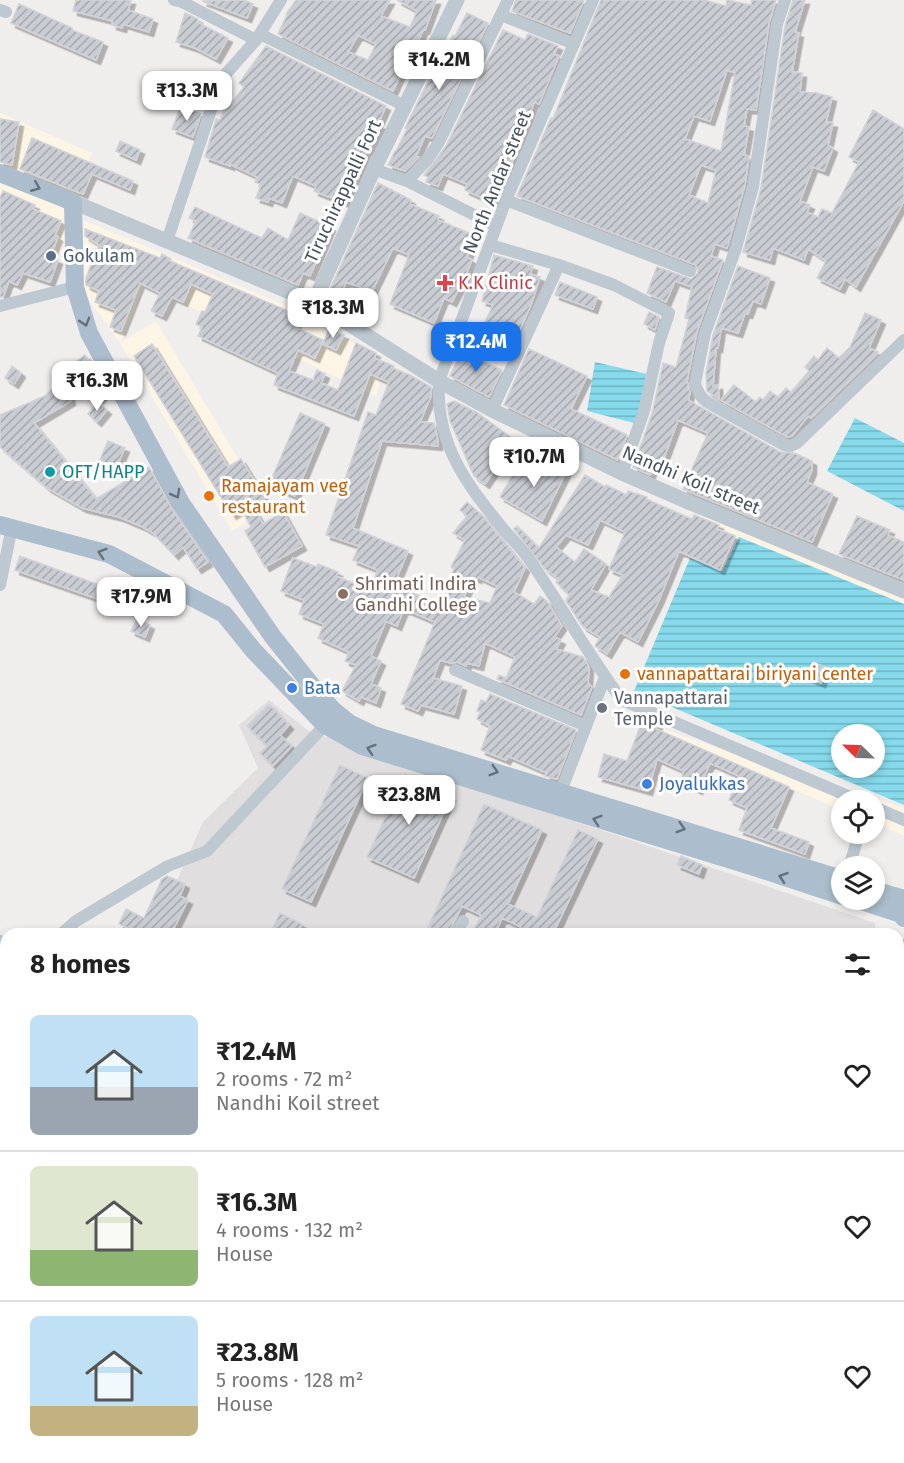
<!DOCTYPE html>
<meta charset="utf-8">
<style>
body{margin:0;font-family:"Fira Sans",sans-serif;background:#f6f6f6;color:#222;height:100vh;display:flex;flex-direction:column;font-size:22px;white-space:nowrap}
*{box-sizing:border-box;margin:0}
p{font-size:20px;color:#767676}
.icon{flex:none;width:33px;height:33px;fill:none;stroke:currentColor;stroke-width:2;stroke-linecap:round;stroke-linejoin:round}
.map{position:relative;flex:1;overflow:hidden}
.details{position:absolute;left:0px;top:928px;width:904px;height:536px;display:flex;flex-direction:column;background:#fff;border-radius:18px 18px 0 0;box-shadow:0 3px 9px #0003}
.details>*{flex:none}
.needle{width:39px;rotate:293deg}
.controls{position:absolute;left:831px;top:724px;display:grid;gap:12px}
.controls a{display:grid;place-items:center;width:54px;height:54px;border-radius:50%;background:#fff;box-shadow:0 3px 9px #0003;font-size:30px}
.price{position:absolute;translate:-50% -51px;padding:0 14px;border-radius:12px;background:#fff;color:#222;font-size:20px;line-height:39px;filter:drop-shadow(0 2px 3px #0008)}
.price::after{content:'';position:absolute;left:50%;top:36px;width:18px;height:14px;margin-left:-9px;background:inherit;clip-path:polygon(0 0,100% 0,50% 100%)}
.price.current{background:#1a73e8;color:#fff}
ul{padding:0;list-style:none}
li{display:flex;align-items:center;gap:18px;height:150px;padding:0 30px}
li+li{border-top:2px solid #e0e0e0}
li span{display:grid;place-items:center;flex:none;width:168px;height:120px;border-radius:9px;color:#555}
li>.icon{margin-inline-start:auto}
span .icon{width:72px;height:72px;fill:#fffc;stroke-width:1}
li b{font-size:26px}
h2{display:flex;justify-content:space-between;align-items:center;height:72px;padding:0 30px;font-size:26px}
.map>svg:first-child{display:block}
</style>
<div class="map">
<svg width="904" height="1463" viewBox="0 0 904 1463">
<defs>
<pattern id="water-rules" width="6" height="5" patternUnits="userSpaceOnUse" patternTransform="scale(1.5)"><rect width="6" height="5" fill="#86daec"/><path d="M0 2.5h6" fill="none" stroke="#6fb3c2"/></pattern>
<pattern id="building-hatch" width="6" height="6" patternUnits="userSpaceOnUse" patternTransform="scale(1.5)"><rect width="6" height="6" fill="#c9ccd2"/><path d="M-1 1l2-2M0 6l6-6M5 7l2-2" fill="none" stroke="#a5a8ad"/></pattern>
<filter id="shadow"><feDropShadow dx="4.5" dy="4.5" stdDeviation="0" flood-color="#0004"/></filter>
</defs>
<rect width="100%" height="100%" fill="#f0eded"/>
<path fill="#fcf4e5" d="M0,113l92,40 -35,109 -57,-24z
M83,220l225,95 77,48 -9,33 -232,-111 -23,57 35,-21 112,188 -36,22 -112,-188 -36,-50z
M705,500l199,84v20l-165,-67 -40,-21z
M618,715l286,93v28l-29,-13 -1,-22h-32l-1,9z"/>
<path fill="#e1dedf" d="M269,700l40,31 566,192 1,11h-723l50,-112 55,-54 -19,-43z"/>
<path fill="#baefcd" d="M6,1017v206l-6,-3v-189z"/>
<path fill="url(#water-rules)" fill-rule="evenodd" d="M595,362l52,12 -9,50 -51,-13z
M855,418l49,25v68l-77,-40z
M739,537l165,67v201l-270,-114 56,-133 32,13zM842,735h32v33h-32z"/>
<path fill="url(#building-hatch)" stroke="#d1d3d9" stroke-width="1.5" fill-rule="evenodd" filter="url(#shadow)" d="M76,0h55l-3,10 25,9 -4,13 -26,-8 -1,4 -10,-3 1,-4 -40,-10z
M244,0l9,4 -6,14 -45,-17z
M296,0h94l-9,16 29,11 7,-16 -20,-11h39l-11,30h-2l-8,19 -3,-1 -19,43 -115,-57 9,-19 -1,-1zM358,35l18,9 -8,16 -20,-8z
M516,0h68l-14,33 -58,-22z
M601,0h103l22,6 1,-6 24,5 1,-5h24l-7,23 -13,87 -9,-1 -3,17 5,1 -5,28 5,1 -4,29 -18,63 -12,-4 -4,12 12,4 -26,71 -10,50 3,12 -2,7 92,52 14,1 18,8v9l-5,12 26,12 -21,48 -129,-53 25,-56 -30,-13 -17,46 -5,-2 -6,11 -17,-8 19,-53 11,-51 13,4 13,-48 -4,-1 7,-31 -17,-6 -9,21 -19,-9 10,-26 34,12 7,-6 -2,-8 -179,-69 34,-78 2,1zM727,70l8,3 -14,78 -36,-12 9,-23 16,5zM701,165l15,5 -8,33 -19,-8z
M793,0h12l-10,32 4,1 -7,39 10,1 -2,19 17,1 15,4 -6,25 7,1 -5,22 5,3 -9,23 -11,-4 -13,34 10,4 -3,7 11,5 4,-8 10,4 27,-51 -10,-5 24,-47 31,19v72l-48,86 -11,-8 -5,10 -23,-11 9,-17 -18,-12 -4,11 -31,-12 -3,12 -27,-8 18,-64 24,-162z
M19,4l53,24v2l31,12 -7,18 -85,-37z
M185,13l13,6 -1,3 31,16 -12,21 -21,-11 -19,-6z
M467,13l21,10 -56,115 -7,-2 -9,20 3,1 -14,14 -17,-6 7,-14h1l11,-22 -2,-1 35,-71 2,1 11,-23 2,1z
M503,30l22,10 3,-6 30,12 -4,8 5,2 -20,48 -5,-2 -11,30 2,1 -31,70 -29,-13 2,-6 -24,-10 -5,12 -12,-4 2,-5 -4,-2 22,-29z
M266,46l120,60 -8,18 3,1 -12,26 -2,-1 -22,53 -31,-12 2,-5 -23,-10 -11,27 -13,-5 -1,4 -12,-4 5,-13 -6,-3 2,-5 -27,-13v2l-25,-9 11,-38 4,1 8,-20 4,2 12,-15 -5,-4z
M181,106l20,8 -8,23 -21,-8z
M0,119l19,3 -7,43 -12,-3z
M32,138l101,43 -3,9 -38,-16 -9,20 -63,-25z
M120,141l20,9 -4,10 -20,-9z
M378,183l33,17 -1,4 29,12 -1,4 38,16 -9,21 5,3 -8,19 -12,23 -8,-4 -10,25 -44,-19 19,-49 -16,-7 -21,43 -26,-9 -9,23 -11,-7z
M3,191l32,14 -2,4 28,12 -6,14 3,2 -8,20 8,3 -8,22 -27,-9 -6,12 -8,-4 -6,16h-3v-99z
M195,207l67,31 6,-10 20,12 12,-27 31,14 -21,49 -7,-3 -5,12 -110,-47 8,-17 -7,-3z
M85,229l75,29 2,-4 9,5 -1,2 130,55 -5,11 28,13 -8,18 -17,-8 -9,21 24,9 4,-10 8,4 -4,9 17,7 18,-47 20,10 -2,5 20,8 -1,2 17,7 21,12v9l-11,26 14,1 4,17v6l-56,-5 -29,87 55,23 -14,34 49,21 7,-16 -5,-2 9,-19 -3,-2 14,-27 -12,-7 14,-17 -7,-6 7,-8 15,13 43,53 -11,24 20,12 6,-8 7,5 15,25 -8,11 7,3 -5,9 27,8 6,10 -1,16 4,4 -11,28 -84,-36 2,-4 7,3 9,-21 -30,-14 -6,23 -12,-3 -1,3 -8,-4 -7,1 -11,-3 -7,18 29,8 -8,28 -33,-9 -3,6 -17,-7 34,-82 -31,-13 -7,17 -11,-5 -15,35 10,5 -10,23 10,4 -5,15 -15,-6 -2,4 -17,-10 14,-26 -11,-4 4,-9 -31,-14 6,-14 -25,-10 5,-14 -23,-9 12,-33 24,9 1,-3 20,8 -2,4 34,14 8,-20 -25,-10 6,-14 -33,-11 42,-123 8,3 13,-33 -19,-8 -16,42 -80,-31 4,-12 -80,-37 4,-9 -6,-3 6,-13 3,1 8,-18 -22,-10 -8,18 -11,-5 -10,19 -11,-5 9,-18 -20,-10 -19,48 -11,-4 6,-17 -21,-8 4,-11 -13,-6v-7l13,-33 -14,-9zM473,577l4,2 1,-2 19,9 -7,17 -26,-6z
M494,255l39,11 -3,8 10,3 -9,28 -17,38 -25,-11 3,-7 -7,-3 8,-17 -11,-4z
M738,266l32,12 -9,26 -8,-3 -5,13 -3,-1 -7,20 -17,-5 -3,20h-2l-3,38 5,-1 1,14 -12,-8 -1,-18 7,-38z
M560,282l37,15 -4,12 -38,-14z
M649,312l10,5 -4,13 -11,-6z
M865,313l16,7 -12,28 9,4 -2,3 -65,63 -3,-2 -16,20 -5,1 -66,-37 13,-15 22,17 4,-5 3,3 7,-9 8,6 8,-9 5,4 18,-21 -4,-4 9,-11 4,4 9,-12 12,10 11,-11z
M329,329l15,6 -8,15 -13,-6z
M152,344l76,123 13,-8 24,39 -13,8 11,18 20,-12 19,34 -37,21 -20,-36 6,-4 -10,-18 -9,6 -98,-159z
M463,349l16,7 -1,3 24,11 -13,27 -39,-21z
M529,349l58,27 -16,33 56,26 -9,25 -114,-55z
M85,355l23,36 -12,10 -26,-35z
M12,366l9,7 -7,11 -9,-6z
M65,375l6,26 -37,22 62,76 53,-32 23,42 36,53 -11,7 -14,-22 -9,8 -21,-22 -10,-6 -24,-10 -37,-9 -35,-20 -47,-41v-32l45,-19z
M454,401l22,11 39,28 -30,44 -11,-8 -24,-55 -3,-17z
M98,402l9,8 -10,12 -9,-8z
M300,413l25,11 -30,72 -26,-11z
M108,441l17,7 -9,20 -16,-8z
M522,459l30,17 9,-16 9,4 -28,57 -42,-24z
M585,475l20,12 1,-2 21,10 1,-4 19,6 -1,2 46,20 2,-4 25,10 -2,4 18,7 -15,34 -41,-19 -20,49 -21,42 -18,-10 -13,22 -12,-8 5,-9 -17,-10 -17,-26 3,-6 -13,-13 3,-3 -14,-10 -31,-40 3,-3 22,22zM600,520l25,12 -16,37 14,6 -14,22 -18,-7 15,-26 -22,-15 -9,13 -19,-15 10,-12 22,10z
M857,516l33,14 -2,5 16,7v38l-65,-26z
M20,556l82,30 -4,13 -83,-29z
M137,619l13,6 -5,12 -14,-6z
M813,662l14,6 -6,15 -15,-6z
M490,694l86,36 -19,49 -12,-3 2,-3 -39,-17 -2,4 -25,-10 9,-24 -13,-7 3,-7 -3,-1 4,-11 5,2z
M269,704l20,21 -9,10 12,11 -19,20 -13,-13 7,-7 -20,-20z
M643,719l15,6 -2,4 133,58 -18,41 38,14 -4,12 -66,-24 8,-22 -18,-8 10,-24 -29,-13 -12,27 -18,-8 4,-11 -27,-12 -9,32 -50,-14 6,-23 23,7z
M340,765l28,13 -57,124 -29,-13z
M405,774l46,22 -37,82 -47,-21z
M484,804l58,26 -34,74 29,13 41,-87 20,9 -45,95h-35l3,-7 -19,-9 -7,16h-23l9,-19 -19,-9 -14,28 -20,-7z
M681,856l21,9 -3,9 -22,-9z
M167,876l18,8 -5,12 8,4 -17,34h-30l-22,-10 7,-15 18,9 18,-39z
M280,913l22,11 -5,10h-27z"/>
<g fill="none" stroke-linecap="round" stroke-linejoin="round">
<path stroke="#bdc8d0" stroke-width="12" d="M174,0l6,1 76,39
M593,0l-87,200 -67,181c-4,63 28,104 66,150 8,9 17,18 24,28 32,46 59,96 93,141l238,101
M785,0l-8,24 -24,163 -17,61 -31,85 -10,50c2,8 5,14 12,19l77,43 6,1 7,-3 107,-103
M0,10l6,2
M501,15l73,29
M260,34l145,72
M374,169l33,12 89,45
M407,181l20,-21 12,-18 69,-142
M506,200l184,71
M167,241l52,-155 5,-10 32,-36 25,-40
M490,245l69,20 55,20 55,28 -10,30 -15,68 -22,62
M0,306l75,-19
M492,410l67,-145
M0,585l12,-58
M455,670l131,56
M561,791l44,-114
M874,807l30,13
M849,867l10,-33
M61,934l15,-13 92,-55 39,-15 118,-126
M456,934l7,-13
M0,941l6,4
M0,1000l6,-8
M0,1395l6,1
M93,1463l5,-5"/>
<path stroke="#bdc8d0" stroke-width="15" d="M73,202l241,100 125,79 53,29 130,63 69,30 213,88
M314,302l60,-133 83,-169
M699,1458v5"/>
<path stroke="#bdc9d4" stroke-width="16" d="M616,1463l2,-5"/>
<path stroke="#acbdcd" stroke-width="18" d="M0,173l73,29 2,85 14,46 92,170 92,134 44,55 16,18 16,13 25,12 468,144
M0,525l109,29 115,60 30,37 71,74 37,21 395,122 85,28
M874,890l30,9
M858,900l43,14 3,4
M898,968l6,-20
M898,991l6,10
M898,1019l6,1"/>
</g>
<defs><path id="oneway-chevron" d="M-2-3.5L2.5 0L-2 3.5" fill="none" stroke-width="1.6" stroke-linecap="round" stroke-linejoin="round" transform="scale(1.5)"/></defs>
<g stroke="#64717c">
<use href="#oneway-chevron" transform="translate(36 187) rotate(22)"/>
<use href="#oneway-chevron" transform="translate(85 322) rotate(73)"/>
<use href="#oneway-chevron" transform="translate(176 494) rotate(61)"/>
<use href="#oneway-chevron" transform="translate(102 553) rotate(-163)"/>
<use href="#oneway-chevron" transform="translate(371 749) rotate(-162)"/>
<use href="#oneway-chevron" transform="translate(494 771) rotate(17)"/>
<use href="#oneway-chevron" transform="translate(597 820) rotate(-163)"/>
<use href="#oneway-chevron" transform="translate(681 828) rotate(17)"/>
<use href="#oneway-chevron" transform="translate(783 877) rotate(-161)"/>
</g>
<circle fill="#5c6f8a" stroke="#fff" stroke-width="2" cx="51" cy="256" r="6"/>
<path fill="#e0444e" stroke="#fff" stroke-width="2" d="M442 274h6v6h6v6h-6v6h-6v-6h-6v-6h6z"/>
<circle fill="#0f9aa8" stroke="#fff" stroke-width="2" cx="50" cy="472" r="6"/>
<g fill="#e8710a" stroke="#fff" stroke-width="2">
<circle cx="209" cy="496" r="6"/>
<circle cx="625" cy="674" r="6"/>
</g>
<circle fill="#8d6e63" stroke="#fff" stroke-width="2" cx="343" cy="594" r="6"/>
<g fill="#3f7fe0" stroke="#fff" stroke-width="2">
<circle cx="292" cy="688" r="6"/>
<circle cx="647" cy="784" r="6"/>
</g>
<circle fill="#6b7280" stroke="#fff" stroke-width="2" cx="602" cy="708" r="6"/>
<g text-anchor="middle" stroke-width="6" stroke-linejoin="round" paint-order="stroke">
<g font-size="18" fill="#45515a" stroke="#fff">
<text transform="translate(497 182) rotate(-68)" y="6">North Andar street</text>
<text transform="translate(343 191) rotate(-65)" y="6">Tiruchirappalli Fort</text>
<text transform="translate(691 480) rotate(23)" y="6">Nandhi Koil street</text>
</g>
<g font-size="18" fill="#4e5e75" stroke="#fff" text-anchor="start">
<text x="63" y="262">Gokulam</text>
</g>
<g font-size="18" fill="#be3a42" stroke="#fff" text-anchor="start">
<text x="458" y="289">K.K Clinic</text>
</g>
<g font-size="18" fill="#0d838f" stroke="#fff" text-anchor="start">
<text x="62" y="478">OFT/HAPP</text>
</g>
<g font-size="18" fill="#c56008" stroke="#fff" text-anchor="start">
<text x="221" y="492">Ramajayam veg<tspan x="221" dy="21">restaurant</tspan></text>
<text x="637" y="680">vannapattarai biriyani center</text>
</g>
<g font-size="18" fill="#785e54" stroke="#fff" text-anchor="start">
<text x="355" y="590">Shrimati Indira<tspan x="355" dy="21">Gandhi College</tspan></text>
</g>
<g font-size="18" fill="#366cbe" stroke="#fff" text-anchor="start">
<text x="304" y="694">Bata</text>
<text x="659" y="790">Joyalukkas</text>
</g>
<g font-size="18" fill="#5b616d" stroke="#fff" text-anchor="start">
<text x="614" y="704">Vannapattarai<tspan x="614" dy="21">Temple</tspan></text>
</g>
</g>
</svg>
<div class="controls">
<a><svg class="needle" viewBox="-14 -14 28 28"><path d="M0-13l5 13h-10z" fill="#e53935"/><path d="M0 13l5-13h-10z" fill="#767676"/></svg></a>
<a><svg class="icon" aria-label="locate" viewBox="0 0 24 24"><circle cx="12" cy="12" r="6"/><path d="M12 2v4M12 18v4M2 12h4M18 12h4"/></svg></a>
<a><svg class="icon" aria-label="layers" viewBox="0 0 24 24"><path d="M12 4l9 5-9 5-9-5zM3 14l9 5 9-5"/></svg></a>
</div>
<b class="price" style="left:439px;top:91px">₹14.2M</b>
<b class="price" style="left:187px;top:122px">₹13.3M</b>
<b class="price" style="left:333px;top:339px">₹18.3M</b>
<b class="price current" style="left:476px;top:373px">₹12.4M</b>
<b class="price" style="left:97px;top:412px">₹16.3M</b>
<b class="price" style="left:534px;top:488px">₹10.7M</b>
<b class="price" style="left:141px;top:628px">₹17.9M</b>
<b class="price" style="left:409px;top:826px">₹23.8M</b>
<section class="details">
<h2>8 homes<svg class="icon" aria-label="filters" viewBox="0 0 24 24"><path d="M4 7h16M4 17h16"/><circle cx="9" cy="7" r="2"/><circle cx="15" cy="17" r="2"/></svg></h2>
<ul>
<li><span style="background:linear-gradient(#bfe0f5 60%,#9aa5b1 0)"><svg class="icon" aria-label="home" viewBox="0 0 24 24"><path d="M3 11l9-7 9 7M6 9v11h12V9"/></svg></span><div><b>₹12.4M</b><p>2 rooms · 72 m²</p><p>Nandhi Koil street</p></div><svg class="icon" aria-label="heart" viewBox="0 0 24 24"><path d="M12 20l-8-8c-3-5 5-10 8-4 3-6 11-1 8 4z"/></svg></li>
<li><span style="background:linear-gradient(#dfe7d0 70%,#8fb573 0)"><svg class="icon" aria-label="home" viewBox="0 0 24 24"><path d="M3 11l9-7 9 7M6 9v11h12V9"/></svg></span><div><b>₹16.3M</b><p>4 rooms · 132 m²</p><p>House</p></div><svg class="icon" aria-label="heart" viewBox="0 0 24 24"><path d="M12 20l-8-8c-3-5 5-10 8-4 3-6 11-1 8 4z"/></svg></li>
<li><span style="background:linear-gradient(#bfe0f5 75%,#c2b280 0)"><svg class="icon" aria-label="home" viewBox="0 0 24 24"><path d="M3 11l9-7 9 7M6 9v11h12V9"/></svg></span><div><b>₹23.8M</b><p>5 rooms · 128 m²</p><p>House</p></div><svg class="icon" aria-label="heart" viewBox="0 0 24 24"><path d="M12 20l-8-8c-3-5 5-10 8-4 3-6 11-1 8 4z"/></svg></li>
</ul>
</section>
</div>
